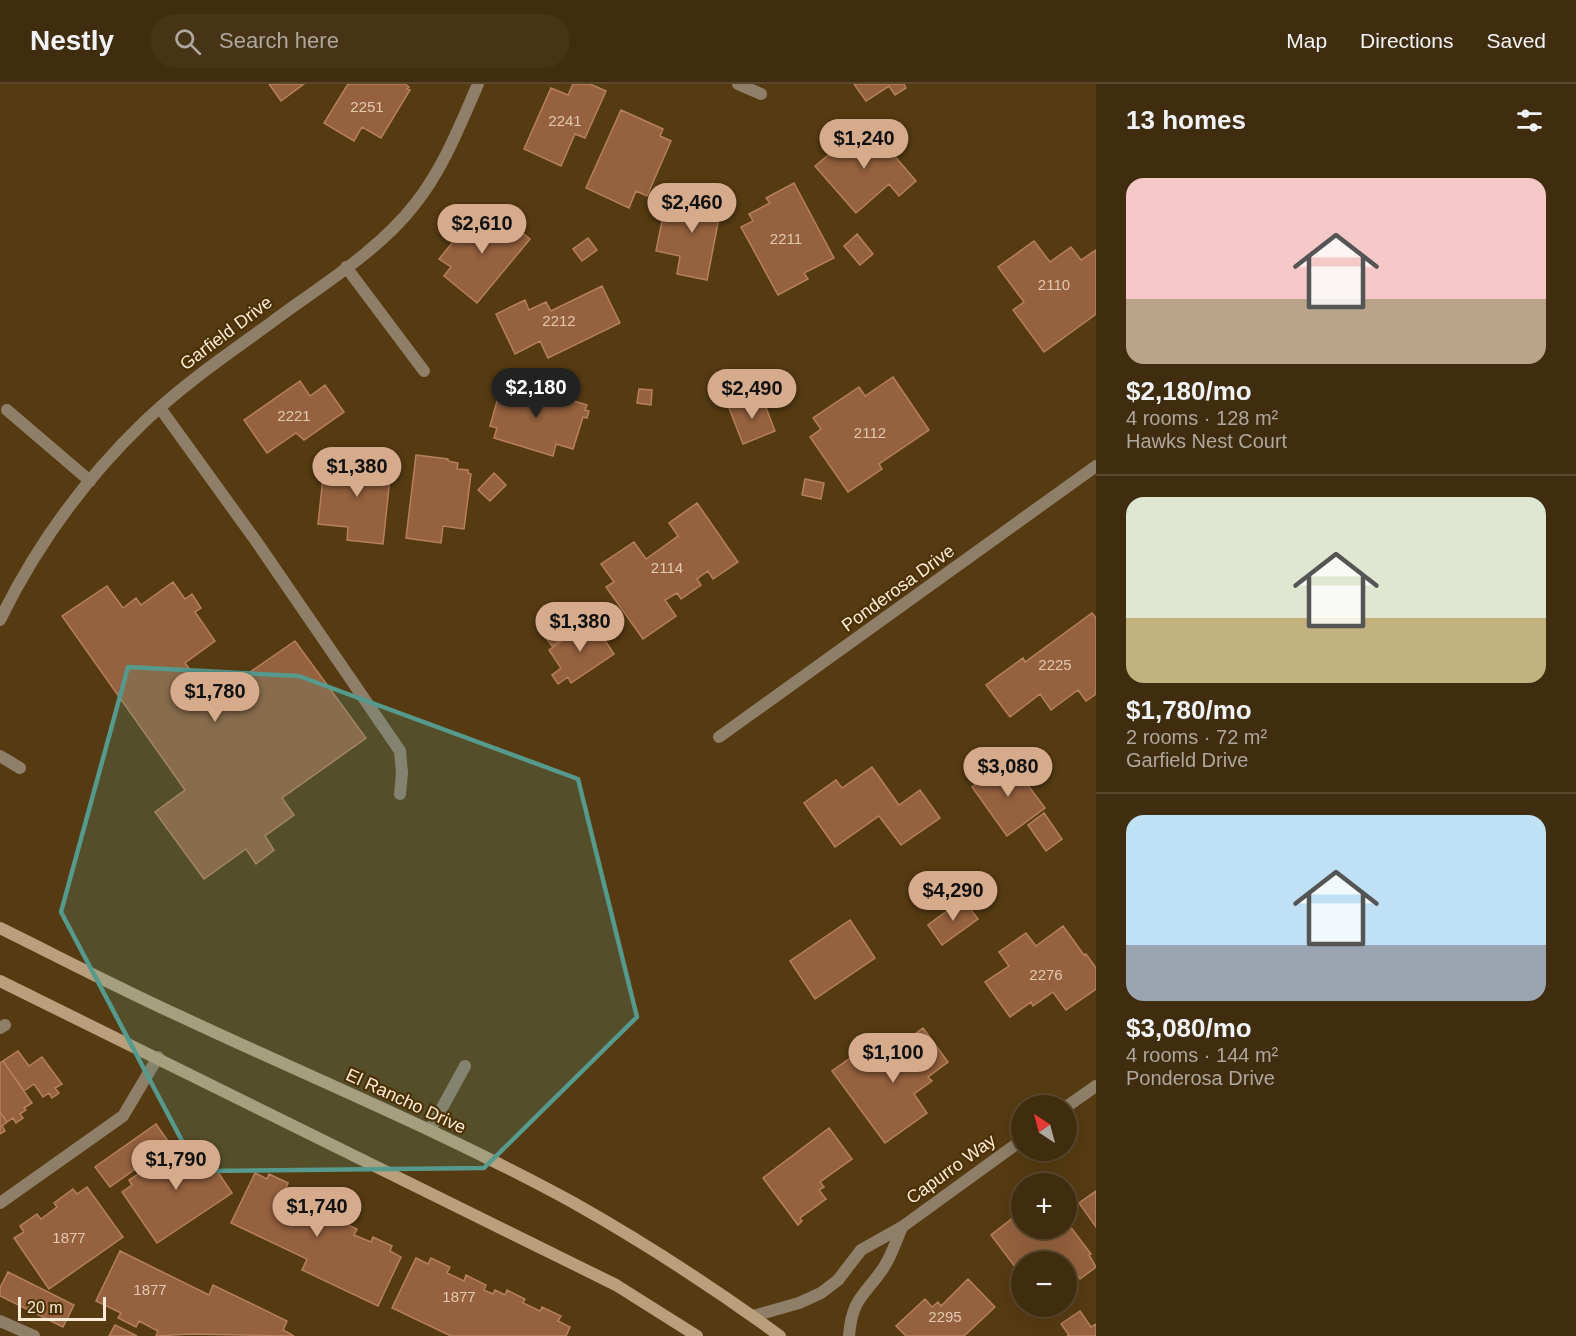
<!DOCTYPE html>
<meta charset="utf-8">
<style>
body{margin:0;font-family:Arial,sans-serif;background:#473417;color:#f1f3f6;height:100vh;display:flex;flex-direction:column;font-size:22px;white-space:nowrap}
*{box-sizing:border-box;margin:0}
p{font-size:20px;color:#aea79e}
.icon{flex:none;width:33px;height:33px;fill:none;stroke:currentColor;stroke-width:2;stroke-linecap:round;stroke-linejoin:round}
.map{position:relative;flex:1;overflow:hidden}
.panel{display:flex;flex-direction:column;background:#402c0e;width:480px}
.panel>*{flex:none}
.needle{width:39px;rotate:324deg}
.controls{position:absolute;left:1011px;top:1011px;display:grid;gap:12px}
.controls a{display:grid;place-items:center;width:66px;height:66px;border-radius:50%;background:#402c0e;box-shadow:0 6px 24px #0002,0 0 0 2px #59482e;font-size:30px}
.scale{position:absolute;left:18px;bottom:15px;width:88px;box-sizing:border-box;padding-left:6px;border:3px solid #fcecd6;border-top:0;font-size:16px;line-height:21px;white-space:nowrap;color:#fcecd6;-webkit-text-stroke:4px #4b3105;paint-order:stroke}
.price{position:absolute;translate:-50% -51px;padding:0 14px;border-radius:21px;background:#d6ab8b;color:#111;font-size:20px;line-height:39px;filter:drop-shadow(0 2px 3px #0008)}
.price::after{content:'';position:absolute;left:50%;top:36px;width:18px;height:14px;margin-left:-9px;background:inherit;clip-path:polygon(0 0,100% 0,50% 100%)}
.price.active{background:#222;color:#fff}
ul{padding:0;list-style:none}
li{display:grid;align-content:center;gap:12px;height:318px;padding:0 30px}
li+li{border-top:2px solid #59482e}
li span{display:grid;place-items:center;height:186px;border-radius:18px;color:#555}
li>.icon{margin-inline-start:auto}
span .icon{width:108px;height:108px;fill:#fffc;stroke-width:1}
li b{font-size:26px}
h2{display:flex;justify-content:space-between;align-items:center;height:72px;padding:0 30px;font-size:26px}
header{display:flex;align-items:center;gap:36px;box-sizing:border-box;height:84px;padding:0 30px;background:#402c0e;border-bottom:2px solid #59482e}
header strong{font-size:28px}
nav{display:flex;gap:33px;margin-inline-start:auto;font-size:21px}
.search{width:420px;height:54px;background:#473417;display:flex;align-items:center;gap:15px;box-sizing:border-box;padding:0 21px;border-radius:33px;color:#aea79e;font-size:22px}
main{display:flex;flex:1;min-height:0}
.map>svg:first-child{display:block}
</style>
<header>
<strong>Nestly</strong>
<div class="search"><svg class="icon" aria-label="search" viewBox="0 0 24 24"><circle cx="10" cy="10" r="6"/><path d="M15 15l6 6"/></svg>Search here</div>
<nav><a>Map</a><a>Directions</a><a>Saved</a></nav>
</header>
<main>
<div class="map">
<svg width="1096" height="1252" viewBox="0 0 1096 1252">
<rect width="100%" height="100%" fill="#563b12"/>
<path fill="#95613e" stroke="#b6805c" stroke-width="1.5" d="M269,0h35l-23,17z
M348,0h57l4,3 -2,2 3,1 -29,48 -19,-11 -8,14 -30,-18z
M573,0h17l16,7 -21,47 -10,-4 -14,32 -37,-17 27,-61 17,7z
M854,0h50l2,4 -11,7 -6,-9 -23,15z
M621,26l42,19 -3,7 11,5 -24,55 -11,-5 -7,17 -43,-20z
M868,41l48,56 -17,15 -10,-12 -33,29 -41,-47 24,-20 2,2z
M794,99l40,75 -30,15 4,6 -30,16 -37,-68 12,-6 -4,-7 21,-11 -4,-5z
M690,107l33,6 -16,83 -30,-6 3,-18 -24,-5 9,-45 21,4z
M475,131l17,14 11,-12 27,22 -53,64 -33,-27 7,-9 -12,-8z
M857,150l16,20 -13,11 -16,-19z
M588,154l9,12 -15,11 -9,-12z
M1034,157l16,21 21,-15 10,13 15,-10v64l-52,38 -31,-42 11,-8 -26,-35z
M602,202l18,37 -72,35 -8,-17 -25,13 -19,-40 29,-14 4,10 17,-8 5,9z
M893,293l36,53 -50,34 3,5 -34,23 -38,-55 11,-8 -8,-11 46,-31 6,9z
M503,296l84,25 -2,5 4,1 -2,7 -4,-1 -10,32 -17,-5 -3,12 -59,-18 3,-10 -7,-2z
M300,297l10,15 15,-11 19,27 -40,28 -8,-7 -29,20 -23,-33z
M639,305l13,1 -1,15 -14,-2z
M762,313l13,34 -32,13 -14,-36z
M416,371l32,4v2l10,2 -1,6 11,1v3l3,1 -7,55 -21,-3 -2,17 -35,-5z
M362,372l30,3 -9,85 -36,-4 1,-13 -30,-3 6,-56 14,1 1,-8 23,3z
M494,389l12,12 -16,16 -12,-11z
M805,395l19,4 -3,16 -19,-4z
M697,419l41,59 -25,17 -5,-8 -11,8 4,6 -20,14 -4,-6 -12,7 11,16 -33,23 -37,-52 8,-5 -13,-18 33,-22 12,17 32,-23 -9,-13z
M173,498l12,17 7,-5 9,14 -6,4 20,29 -30,22 10,14 -7,6 16,21 91,-63 71,97 -84,60 12,17 -29,21 9,14 -18,14 -10,-15 -42,30 -49,-67 30,-22 -123,-174 45,-30 16,22 13,-10 5,7z
M1092,529l4,5v76l-10,7 -8,-11 -27,20 -11,-16 -30,23 -24,-32 37,-27 2,4z
M592,537l22,33 -43,29 -3,-6 -10,7 -6,-9 9,-7 -12,-18z
M563,542l6,9 -17,11 -6,-8z
M1009,676l36,48 -38,28 -35,-49z
M872,683l27,38 21,-15 20,28 -39,27 -22,-29 -44,31 -31,-44 32,-23 6,8z
M1044,729l18,26 -16,12 -18,-26z
M963,815l15,20 -36,26 -14,-20z
M850,836l25,38 -60,41 -25,-38z
M1063,842l21,29 2,-1 10,14v21l-30,21 -13,-18 -20,14 -2,-4 -21,15 -25,-35 24,-16 -10,-14 27,-19 10,13z
M923,944l25,34 -20,15 4,4 -18,13 13,19 -42,30 -53,-72 21,-15 12,15z
M18,967l11,15 13,-9 20,27 -7,4 4,5 -7,5 -3,-5 -6,4 -9,-13 -10,7 -21,-30z
M3,977l29,42 -8,5 2,2 -6,4 3,4 -7,5 -3,-5 -6,4 -7,-10v-49z
M0,1028l7,10 -5,4 3,5 -5,3z
M156,1040l14,20 -60,43 -15,-20z
M829,1044l23,31 -32,23 4,5 -5,3 7,9 -26,19 2,3 -4,4 -35,-47z
M197,1057l35,52 -75,50 -35,-51 10,-7 -3,-5 17,-11 3,4 22,-15 -4,-5 16,-10 3,5z
M255,1089l12,6 2,-5 19,9 -2,5 17,8 1,-4 19,9 -2,5 10,5 -4,9 8,5 3,-5 19,9 -3,6 17,7 2,-5 19,9 -2,5 11,6 -23,49 -76,-36 5,-11 -76,-36z
M87,1103l36,50 -74,52 -35,-51 10,-6 -4,-6 17,-12 4,5 16,-12 -3,-4 19,-14 4,5z
M1096,1107v36l-17,-24z
M1018,1130l4,5v9h7l5,7 8,-7h24v-7l25,33 -2,1 7,12 -16,12 -10,-13 -4,3v-7h-44v14l-31,-41z
M120,1167l89,44 4,-10 74,36 -4,9 11,6 -104,-2 -34,2 2,-5 -19,-10 -3,6 -18,-9 3,-5 -25,-12z
M416,1174l12,6 3,-6 19,9 -3,6 17,8 2,-6 20,10 -2,5 9,4 2,-4 10,5 2,-5 18,9 -2,4 17,8 2,-4 19,9 -3,5 12,6 -4,9h-115l-59,-28z
M8,1188l66,33 -11,22 -63,-31v-8z
M968,1195l27,28 -31,29h-58l-10,-10 29,-27 7,8 6,-5 3,4z
M1080,1227l11,16 5,-3v12h-29l2,-1 -8,-11z
M115,1241l22,11h-28z"/>
<g fill="none" stroke-linecap="round" stroke-linejoin="round">
<path stroke="#8f7e68" stroke-width="12" d="M160,324l96,133 144,210 2,22 -2,21
M7,326l83,71
M0,672l20,12
M0,944l5,-3
M430,1046l35,-64
M0,1119l123,-87 35,-59
M0,1237l34,15"/>
<path stroke="#8f7e68" stroke-width="12" d="M738,0l23,10
M346,183l78,104
M0,536c36,-74 84,-140 143,-197 39,-38 85,-69 129,-101 47,-35 107,-71 143,-118 28,-35 45,-79 63,-120
M719,653l377,-271
M1066,1023l30,-21
M753,1232l46,-13 22,-10 17,-13 23,-30 41,-23 120,-87
M849,1252c3,-37 14,-39 33,-66 9,-12 14,-29 20,-43"/>
<path stroke="#b99f7c" stroke-width="12" d="M0,844c61,30 122,62 184,90 130,61 264,116 390,185 71,40 140,85 206,133
M0,897l616,304 81,51"/>
</g>
<path fill="#56998d" fill-opacity="0.2" stroke="#56998d" stroke-width="4.5" stroke-linejoin="round" d="M128,583l171,9 279,103 59,238 -153,151 -286,3 -137,-259z"/>
<g text-anchor="middle" stroke-width="4.5" stroke-linejoin="round" paint-order="stroke">
<g font-size="15" fill="#e2c9b0">
<text x="367" y="28">2251</text>
<text x="565" y="42">2241</text>
<text x="786" y="160">2211</text>
<text x="1054" y="206">2110</text>
<text x="559" y="242">2212</text>
<text x="294" y="337">2221</text>
<text x="870" y="354">2112</text>
<text x="667" y="489">2114</text>
<text x="1055" y="586">2225</text>
<text x="1046" y="896">2276</text>
<text x="69" y="1159">1877</text>
<text x="150" y="1211">1877</text>
<text x="459" y="1218">1877</text>
<text x="945" y="1238">2295</text>
</g>
<g font-size="18" fill="#fcecd6" stroke="#4b3105">
<text transform="translate(226 249) rotate(-37)" y="6">Garfield Drive</text>
<text transform="translate(898 504) rotate(-36)" y="6">Ponderosa Drive</text>
<text transform="translate(406 1017) rotate(25)" y="6">El Rancho Drive</text>
<text transform="translate(951 1085) rotate(-36)" y="6">Capurro Way</text>
</g>
</g>
</svg>
<div class="controls">
<a><svg class="needle" viewBox="-14 -14 28 28"><path d="M0-13l5 13h-10z" fill="#e53935"/><path d="M0 13l5-13h-10z" fill="#aea79e"/></svg></a>
<a>+</a>
<a>−</a>
</div>
<div class="scale">20 m</div>
<b class="price" style="left:864px;top:86px">$1,240</b>
<b class="price" style="left:692px;top:150px">$2,460</b>
<b class="price" style="left:482px;top:171px">$2,610</b>
<b class="price active" style="left:536px;top:335px">$2,180</b>
<b class="price" style="left:752px;top:336px">$2,490</b>
<b class="price" style="left:357px;top:414px">$1,380</b>
<b class="price" style="left:580px;top:569px">$1,380</b>
<b class="price" style="left:215px;top:639px">$1,780</b>
<b class="price" style="left:1008px;top:714px">$3,080</b>
<b class="price" style="left:953px;top:838px">$4,290</b>
<b class="price" style="left:893px;top:1000px">$1,100</b>
<b class="price" style="left:176px;top:1107px">$1,790</b>
<b class="price" style="left:317px;top:1154px">$1,740</b>
</div>
<section class="panel">
<h2>13 homes<svg class="icon" aria-label="filters" viewBox="0 0 24 24"><path d="M4 7h16M4 17h16"/><circle cx="9" cy="7" r="2"/><circle cx="15" cy="17" r="2"/></svg></h2>
<ul>
<li><span style="background:linear-gradient(#f6c9c9 65%,#b9a48a 0)"><svg class="icon" aria-label="home" viewBox="0 0 24 24"><path d="M3 11l9-7 9 7M6 9v11h12V9"/></svg></span><div><b>$2,180/mo</b><p>4 rooms · 128 m²</p><p>Hawks Nest Court</p></div></li>
<li><span style="background:linear-gradient(#dfe7d0 65%,#c2b280 0)"><svg class="icon" aria-label="home" viewBox="0 0 24 24"><path d="M3 11l9-7 9 7M6 9v11h12V9"/></svg></span><div><b>$1,780/mo</b><p>2 rooms · 72 m²</p><p>Garfield Drive</p></div></li>
<li><span style="background:linear-gradient(#bfe0f5 70%,#9aa5b1 0)"><svg class="icon" aria-label="home" viewBox="0 0 24 24"><path d="M3 11l9-7 9 7M6 9v11h12V9"/></svg></span><div><b>$3,080/mo</b><p>4 rooms · 144 m²</p><p>Ponderosa Drive</p></div></li>
</ul>
</section>
</main>
